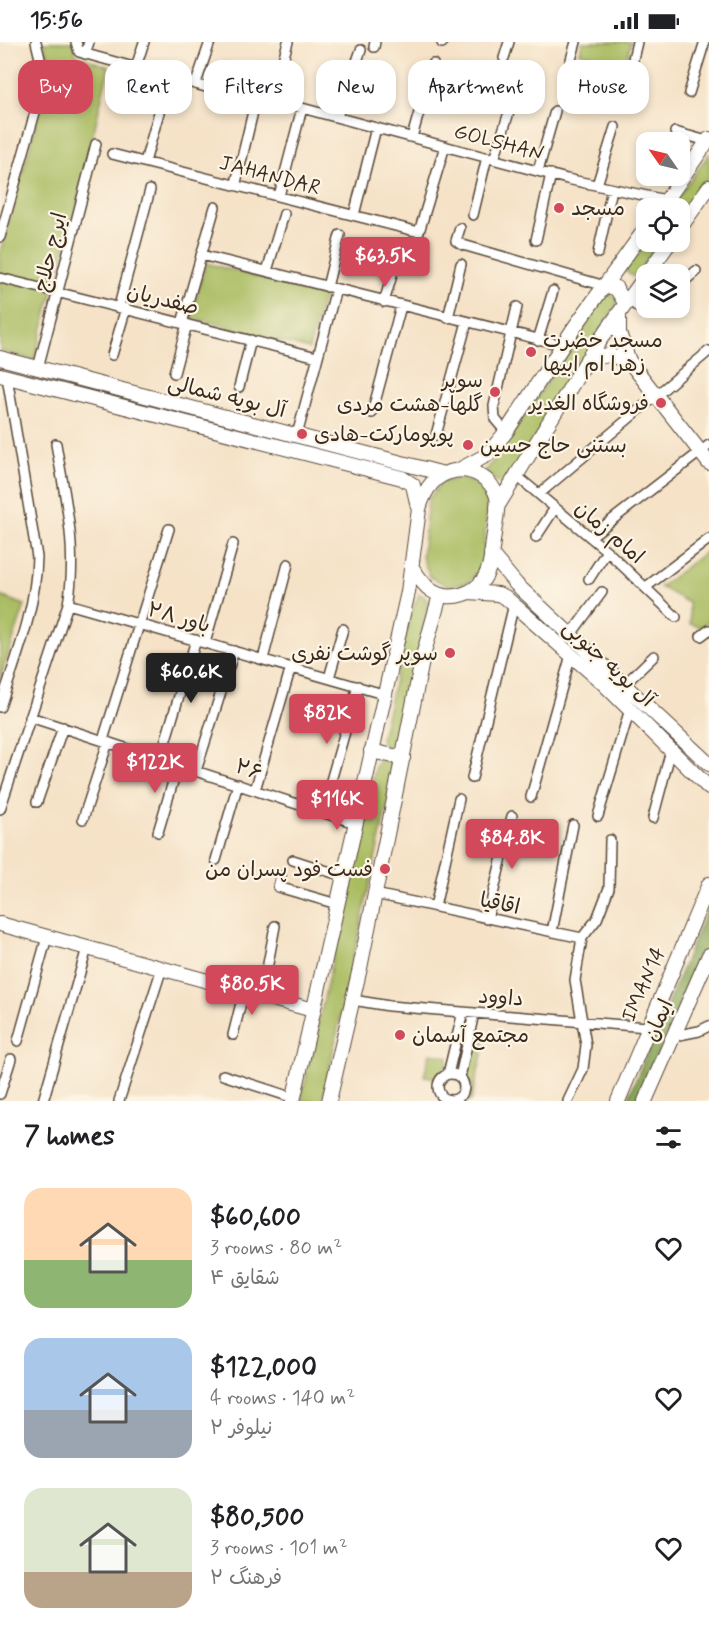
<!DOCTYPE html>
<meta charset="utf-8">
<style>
body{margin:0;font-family:Mynerve,"Playpen Sans Arabic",sans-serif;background:#f6f6f6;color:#202124;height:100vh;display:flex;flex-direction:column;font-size:22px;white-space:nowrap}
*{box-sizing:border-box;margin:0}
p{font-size:20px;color:#757577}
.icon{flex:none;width:33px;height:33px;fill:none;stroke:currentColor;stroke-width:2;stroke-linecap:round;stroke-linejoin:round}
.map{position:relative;height:1059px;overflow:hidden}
.details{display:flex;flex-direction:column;background:#fff;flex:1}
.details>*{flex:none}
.hud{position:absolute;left:18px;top:18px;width:674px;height:54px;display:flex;gap:12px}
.needle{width:39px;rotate:304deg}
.buttons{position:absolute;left:636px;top:90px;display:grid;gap:12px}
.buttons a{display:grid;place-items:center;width:54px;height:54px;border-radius:12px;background:#fff;box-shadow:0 3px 9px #0003;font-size:30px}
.price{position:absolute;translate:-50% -51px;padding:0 14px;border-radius:6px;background:#d1495b;color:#fff;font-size:20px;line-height:39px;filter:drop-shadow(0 2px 3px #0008)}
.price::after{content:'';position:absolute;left:50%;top:36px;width:18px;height:14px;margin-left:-9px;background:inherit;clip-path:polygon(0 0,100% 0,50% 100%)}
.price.current{background:#222;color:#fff}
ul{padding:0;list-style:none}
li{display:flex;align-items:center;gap:18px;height:150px;padding:0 24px}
li span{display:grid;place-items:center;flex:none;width:168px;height:120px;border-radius:18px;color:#555}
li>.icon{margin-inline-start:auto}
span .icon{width:72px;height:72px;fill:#fffc;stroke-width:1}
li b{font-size:26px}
h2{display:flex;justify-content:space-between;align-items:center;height:72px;padding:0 24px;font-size:26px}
.chip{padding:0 21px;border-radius:18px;background:#fff;box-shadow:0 3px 9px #0003;font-size:21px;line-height:54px}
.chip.current{background:#d1495b;color:#fff}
.status{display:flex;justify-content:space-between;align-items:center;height:42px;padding:0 30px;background:#fff;direction:ltr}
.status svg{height:16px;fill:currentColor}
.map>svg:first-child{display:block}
</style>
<div class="status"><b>15:56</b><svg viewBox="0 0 49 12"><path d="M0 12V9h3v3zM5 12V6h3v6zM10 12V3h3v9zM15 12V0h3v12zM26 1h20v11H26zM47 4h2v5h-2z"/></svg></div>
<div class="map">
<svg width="709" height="1059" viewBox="0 0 709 1059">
<rect width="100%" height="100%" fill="#fcf5e5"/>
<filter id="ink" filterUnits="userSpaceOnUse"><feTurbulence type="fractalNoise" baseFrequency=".0167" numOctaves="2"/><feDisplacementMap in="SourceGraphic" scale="12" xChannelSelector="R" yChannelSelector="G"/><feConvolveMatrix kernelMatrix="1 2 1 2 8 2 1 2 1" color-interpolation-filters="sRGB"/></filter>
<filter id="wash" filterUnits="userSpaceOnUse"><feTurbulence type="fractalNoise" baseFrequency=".008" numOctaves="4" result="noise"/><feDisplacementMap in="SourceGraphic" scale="24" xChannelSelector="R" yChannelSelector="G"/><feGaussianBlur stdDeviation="1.35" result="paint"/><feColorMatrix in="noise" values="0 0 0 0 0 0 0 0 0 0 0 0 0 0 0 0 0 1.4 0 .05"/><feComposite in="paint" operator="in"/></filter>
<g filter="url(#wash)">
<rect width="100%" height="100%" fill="#f5e2c7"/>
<path fill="#a9bc60" stroke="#72733f" stroke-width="1.5" d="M44,0h28l4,13 33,12 -34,144 -41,149 -34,-9v-99l51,-180z
M582,0h49l-5,24 -46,-13z
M709,112v23l-29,39v-8h-10z
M646,198l14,2 -26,35 -10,-7z
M206,221l118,32 -15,54 -118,-32z
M607,250l12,8 -113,186 -12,-6 -9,-9c45,-57 80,-120 122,-179z
M460,436l18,7 10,16 -5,57 -2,9 -12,15 -21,4 -18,-9 -8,-20 6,-57 13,-17z
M709,507v72l-8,6 -11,-3 -1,-21 -29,-16z
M419,552l6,3 3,7 -28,143 -9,2 -7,-2 -3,-8 28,-121z
M0,554l25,9 -25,74z
M381,717l15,6 -74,336h-21l75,-337z
M480,991l7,1 -16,67h-4l5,-16 -6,-12 9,-38z
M430,1011l18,4 -2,10 -12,11 -10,-2z"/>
<path fill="#86a456" stroke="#60673a" stroke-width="1.5" d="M709,862v44l-57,117 -13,36h-12z"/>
</g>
<g filter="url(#ink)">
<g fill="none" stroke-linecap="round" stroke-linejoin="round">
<g stroke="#574637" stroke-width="12">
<path id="street" d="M76,0l3,10 163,45 30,3 295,79 99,21
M442,1l1,-1
M374,5l1,-5
M85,12l4,-12
M504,16l5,-16
M136,25l8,-25
M196,41l14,-41
M427,41l26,6
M564,42l12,-42
M492,50l22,5 -20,62
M689,51l15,-49
M272,58l16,-58
M623,59l14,-59
M337,75l24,-67
M675,90l32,9
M412,95l21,-73
M112,112l307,78 26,-86
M145,120l24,-85
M538,129l17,-60
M236,141l20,-84
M597,143l18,-58
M279,154l23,-88
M354,173l22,-87
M473,173l14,-58
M460,186l-4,13 7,4 142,41
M0,195l41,-146 2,-20 -7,-29
M536,198l15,-66
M598,211l14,-64
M201,213l361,90
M267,229l17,-57
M0,236l317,79
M680,243l16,-14
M327,245l13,-52
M628,257l12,10 10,1 3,-2
M384,260l16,-54
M119,264l31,-116
M448,276l13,-54
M182,281l33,-116
M538,298l15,-49
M112,313l14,-47
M38,326l58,-224
M174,331l13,-49
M239,345l12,-47
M372,371l29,-107
M506,390l-11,-13 -1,-13 23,-99
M297,393l39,-146
M436,393l31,-113
M518,435l89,74 69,66
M539,452l170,-143
M536,495l19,-29
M590,495l119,-92
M589,537l18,-28
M646,545l63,-48
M68,562l315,90
M572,591l30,-41
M701,594l8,-6
M205,601l28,-99
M263,617l25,-95
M329,636l14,-49
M625,642l29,-28
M0,665c16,-49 36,-98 37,-150l-30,-180
M30,675l325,106
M103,698l66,-211
M160,717l36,-119
M196,729l38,-120
M472,736l42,-174
M255,748l36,-123
M531,755l40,-142
M37,760l26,-75
M0,767l68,-205c10,-55 -3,-106 -12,-160
M322,770l36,-126
M598,774l32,-107
M653,776l18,-68
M83,777l25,-77
M158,790l20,-67
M216,818l22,-76
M293,818l50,16
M281,834l-3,11 59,17
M375,852l207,44
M435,865l24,-108
M487,877l25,-103
M552,890l21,-107
M262,954l13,-70
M353,958l36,6 258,21
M233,993l11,-44
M674,994l25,-5 10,-5
M18,999l29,-104
M448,1032l14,-58 -5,-4
M438 1045a13 13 0 1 1 26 0a13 13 0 1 1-26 0Z
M223,1033l71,23
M460,1035l14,-64
M0,1052l11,-35
M43,1059l44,-153
M119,1059l43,-133
M568,1059l15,-32 3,-24 -11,-65 7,-42 15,-19 12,-31 1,-48"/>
</g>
<g stroke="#574637" stroke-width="16">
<path id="secondary" d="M661,166l48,-69
M680,186l29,-41
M605,244l11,2 9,15
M619,271v20l10,28 80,102
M0,316l444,116
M587,317l22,-4 20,6
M0,333l402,103 11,7 5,22
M459,428l28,-15 19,-23 68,-104 72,-100
M497,465l100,-163 73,-102
M491,512l25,30 193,180
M469,550l29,2 7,3 98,86 106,105
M371,709l32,7
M0,882l313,86
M293,1059l115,-509 11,-83c5,-18 15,-35 35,-38 18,-4 38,8 43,26 2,12 -2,25 -3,37 -2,11 -2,25 -6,36 -8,24 -40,35 -60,18 -6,-6 -12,-14 -17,-22
M329,1059l31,-133 63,-312 17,-61
M618,1059l91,-217
M645,1059l64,-146"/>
</g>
<use href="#street" stroke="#fff" stroke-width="9"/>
<use href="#secondary" stroke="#fff" stroke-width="14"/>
</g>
</g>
<g fill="#d1495b" stroke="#fcf5e5" stroke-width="2">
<circle cx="559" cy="166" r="6"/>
<circle cx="531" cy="310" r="6"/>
<circle cx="495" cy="350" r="6"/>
<circle cx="661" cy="361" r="6"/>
<circle cx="302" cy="392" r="6"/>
<circle cx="468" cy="403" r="6"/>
<circle cx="450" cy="611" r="6"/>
<circle cx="385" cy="827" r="6"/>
<circle cx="400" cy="993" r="6"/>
</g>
<g text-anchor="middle" stroke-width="4.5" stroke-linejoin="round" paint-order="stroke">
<g font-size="21" fill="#3b2a1e" stroke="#fcf5e5">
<text transform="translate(499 100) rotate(15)" y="7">GOLSHAN</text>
<text transform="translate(270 133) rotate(15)" y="7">JAHANDAR</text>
<text transform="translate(50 210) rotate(-76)" y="7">ایرج حلاج</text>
<text transform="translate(163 257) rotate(14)" y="7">صفدریان</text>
<text transform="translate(227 354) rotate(14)" y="7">آل بویه شمالی</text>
<text transform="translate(610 490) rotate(41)" y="7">امام زمان</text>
<text transform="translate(179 575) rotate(16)" y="7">باور ۲۸</text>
<text transform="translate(609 621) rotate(43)" y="7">آل بویه جنوبی</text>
<text transform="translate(249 727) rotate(18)" y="7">۲۶</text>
<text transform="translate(500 861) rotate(12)" y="7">اقاقیا</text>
<text transform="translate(643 942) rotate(-66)" y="7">IMAN14</text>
<text transform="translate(501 955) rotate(4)" y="7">داوود</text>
<text transform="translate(658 978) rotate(-66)" y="7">ایمان</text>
</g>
<g font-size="21" fill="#3b2a1e" stroke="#fcf5e5" text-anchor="start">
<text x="571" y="173">مسجد</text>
<text x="543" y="305">مسجد حضرت<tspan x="543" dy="24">زهرا ام ابیها</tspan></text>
<text x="483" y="345" text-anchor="end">سوپر<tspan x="483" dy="24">گلها-هشت مردی</tspan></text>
<text x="649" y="368" text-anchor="end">فروشگاه الغدیر</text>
<text x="314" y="399">پوپومارکت-هادی</text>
<text x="480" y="410">بستنی حاج حسین</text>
<text x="438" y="618" text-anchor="end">سوپر گوشت نفری</text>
<text x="373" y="834" text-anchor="end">فست فود پسران من</text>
<text x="412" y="1000">مجتمع آسمان</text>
</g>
</g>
</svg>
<div class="buttons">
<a><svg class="needle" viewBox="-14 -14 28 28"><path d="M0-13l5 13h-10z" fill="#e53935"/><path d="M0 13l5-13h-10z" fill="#757577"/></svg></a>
<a><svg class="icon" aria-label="locate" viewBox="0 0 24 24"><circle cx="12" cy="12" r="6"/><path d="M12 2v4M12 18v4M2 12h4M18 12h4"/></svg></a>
<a><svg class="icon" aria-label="layers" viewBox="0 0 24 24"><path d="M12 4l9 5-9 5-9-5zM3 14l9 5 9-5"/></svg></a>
</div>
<b class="price" style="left:385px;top:246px">$63.5K</b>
<b class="price current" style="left:191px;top:662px">$60.6K</b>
<b class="price" style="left:327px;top:703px">$82K</b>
<b class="price" style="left:155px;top:752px">$122K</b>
<b class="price" style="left:337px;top:789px">$116K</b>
<b class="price" style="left:512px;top:828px">$84.8K</b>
<b class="price" style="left:252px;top:974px">$80.5K</b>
<div class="hud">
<a class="chip current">Buy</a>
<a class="chip">Rent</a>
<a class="chip">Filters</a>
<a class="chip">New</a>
<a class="chip">Apartment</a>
<a class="chip">House</a>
</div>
</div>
<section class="details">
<h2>7 homes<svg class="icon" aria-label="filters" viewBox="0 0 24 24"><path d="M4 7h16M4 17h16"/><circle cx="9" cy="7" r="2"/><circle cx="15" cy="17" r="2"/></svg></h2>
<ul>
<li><span style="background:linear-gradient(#ffd9b3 60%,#8fb573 0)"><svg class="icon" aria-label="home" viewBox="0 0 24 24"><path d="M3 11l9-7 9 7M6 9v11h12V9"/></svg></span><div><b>$60,600</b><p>3 rooms · 80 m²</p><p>شقایق ۴</p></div><svg class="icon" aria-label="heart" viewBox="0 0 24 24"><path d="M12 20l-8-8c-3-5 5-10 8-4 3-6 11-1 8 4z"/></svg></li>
<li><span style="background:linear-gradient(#a9c7e8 60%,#9aa5b1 0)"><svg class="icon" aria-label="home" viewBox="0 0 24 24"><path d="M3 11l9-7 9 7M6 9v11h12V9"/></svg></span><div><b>$122,000</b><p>4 rooms · 140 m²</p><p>نیلوفر ۲</p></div><svg class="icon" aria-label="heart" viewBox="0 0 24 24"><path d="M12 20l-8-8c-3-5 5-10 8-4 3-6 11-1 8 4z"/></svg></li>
<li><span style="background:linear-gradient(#dfe7d0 70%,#b9a48a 0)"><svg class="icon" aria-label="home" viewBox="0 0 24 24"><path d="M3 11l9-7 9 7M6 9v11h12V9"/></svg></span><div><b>$80,500</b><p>3 rooms · 101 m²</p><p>فرهنگ ۲</p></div><svg class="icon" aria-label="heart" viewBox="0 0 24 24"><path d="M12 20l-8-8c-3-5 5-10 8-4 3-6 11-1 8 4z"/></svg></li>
</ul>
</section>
